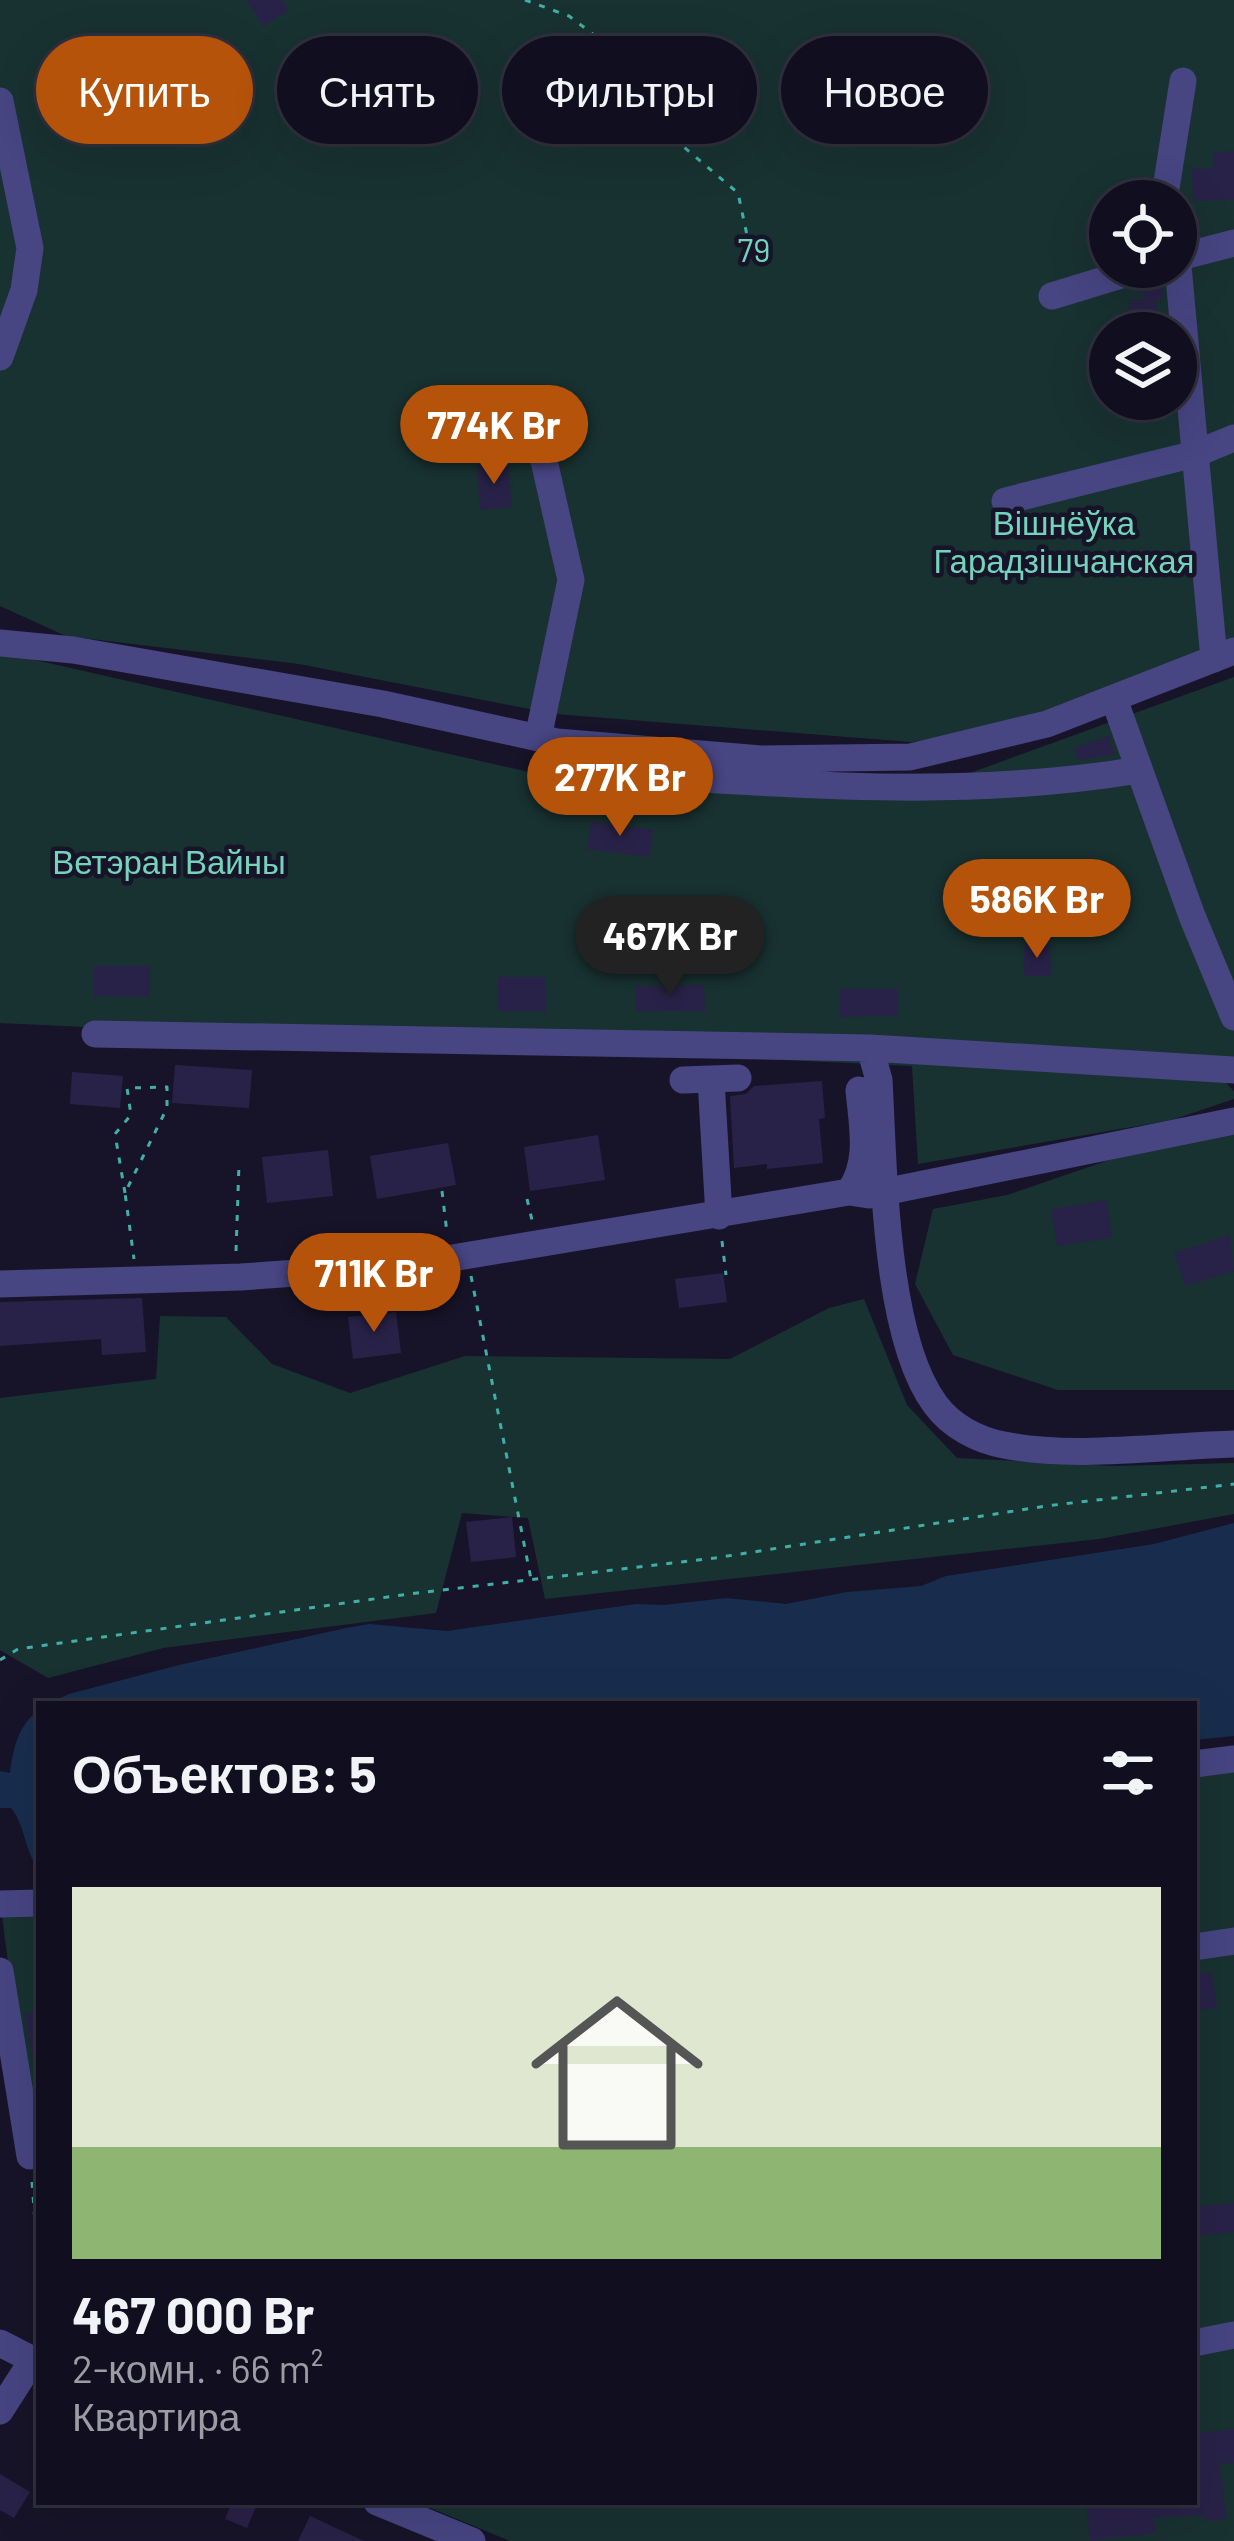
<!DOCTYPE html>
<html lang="ru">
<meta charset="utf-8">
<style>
body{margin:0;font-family:Barlow,sans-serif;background:#1e1d2c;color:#f1f3f6;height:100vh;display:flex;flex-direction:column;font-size:45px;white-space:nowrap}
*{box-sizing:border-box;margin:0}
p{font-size:39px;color:#9c9ca4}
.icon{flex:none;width:66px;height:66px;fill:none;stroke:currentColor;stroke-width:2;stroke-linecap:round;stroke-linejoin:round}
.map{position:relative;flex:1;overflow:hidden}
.side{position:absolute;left:36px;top:1701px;width:1161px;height:804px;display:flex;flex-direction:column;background:#110f1f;border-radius:0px;box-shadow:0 12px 48px #0002,0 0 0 3px #302f3d}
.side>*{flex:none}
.banner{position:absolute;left:36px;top:36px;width:1164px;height:108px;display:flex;gap:24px}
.fabs{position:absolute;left:1089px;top:180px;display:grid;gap:24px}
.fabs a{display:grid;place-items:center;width:108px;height:108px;border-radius:50%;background:#110f1f;box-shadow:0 12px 48px #0002,0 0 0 3px #302f3d;font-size:60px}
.price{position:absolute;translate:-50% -102px;padding:0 27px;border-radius:42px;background:#b45309;color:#fff;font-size:39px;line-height:78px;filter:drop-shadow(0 3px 6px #0008)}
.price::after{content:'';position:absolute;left:50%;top:72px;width:36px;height:27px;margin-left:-18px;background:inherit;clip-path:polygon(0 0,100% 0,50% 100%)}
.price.selected{background:#222;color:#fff}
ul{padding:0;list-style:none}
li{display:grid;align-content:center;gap:24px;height:636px;padding:0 36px}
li+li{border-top:3px solid #302f3d}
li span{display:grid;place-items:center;height:372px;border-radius:0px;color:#555}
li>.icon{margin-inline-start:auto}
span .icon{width:216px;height:216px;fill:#fffc;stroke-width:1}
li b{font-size:51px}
h2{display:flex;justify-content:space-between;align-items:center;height:144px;padding:0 36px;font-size:51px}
.chip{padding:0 42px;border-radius:54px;background:#110f1f;box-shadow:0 12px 48px #0002,0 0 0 3px #302f3d;font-size:42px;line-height:108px}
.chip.selected{background:#b45309;color:#fff}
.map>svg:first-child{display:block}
</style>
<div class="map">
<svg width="1234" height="2541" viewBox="0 0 1234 2541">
<rect width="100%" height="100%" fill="#171429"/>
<path fill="#183231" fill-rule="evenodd" d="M0,0h1234v639c-104,40 -213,91 -323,103l-356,-28 -256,-50 -233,-28 -66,-30zM1110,201h66v66h-66zM1110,333h66v66h-66z
M0,652l551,125 419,-4 264,-96v404l-9,1 9,9v8l-62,21 -254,44 -6,-98 -912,-43z
M1234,1117v273h-176l-105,-35 -38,-71 18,-75 74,-14z
M864,1299l43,106 50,53 157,8 120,-3v51l-135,25 -554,60 -17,-81 -66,-5 -26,100 -273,35 -115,30 -48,-28v-252l156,-19 4,-63 66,1 46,47 78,29 115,-37 265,3 99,-51z
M1234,1763v778h-724l-94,-39h778v-734z
M39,1911v290l-37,-285z"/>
<path fill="#182d4e" d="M1234,1523v213l-40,4v-36h-1147l22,-10 110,-29 167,-37 23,-4 78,7 189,-27 28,1 62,-7 60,6 61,-12 74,-6 25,-10 208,-32z
M39,1710v160c-15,-20 -13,-43 -28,-62h-11v-37l10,2c3,-24 8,-48 29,-63z"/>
<path fill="#292248" d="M247,0h35l6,11 -25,15z
M1234,151v49l-41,1 -1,-32 22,-1 -1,-16z
M1161,278l2,21 -19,1 -1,-13z
M1156,299l3,34h-28l-2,-32z
M508,463l4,44 -32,3 -3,-44z
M1108,736l7,19 -37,5 -4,-12z
M591,821l62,9 -4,27 -62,-8z
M1024,946h26l1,30h-27z
M94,966h56l-1,31 -55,-1z
M498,977h48v34h-48z
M704,985l1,26h-70v-25z
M840,989h57v27l-57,1z
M175,1065l77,5 -3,38 -77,-5z
M72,1072l51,4 -3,32 -50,-4z
M822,1081l3,37 -6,1 4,44 -56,6v-5l-33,4 -4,-72 16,-2 8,-8z
M598,1135l7,45 -75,11 -6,-44z
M448,1143l8,42 -79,14 -7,-43z
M328,1150l5,46 -66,7 -5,-46z
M1107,1200l5,38 -55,8 -6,-37z
M1230,1235l4,36 -49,15 -11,-33z
M723,1273l4,29 -48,6 -4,-29z
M142,1298l4,54 -44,3 -1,-16 -101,7v-44z
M396,1312l5,41 -48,6 -5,-42z
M512,1517l4,40 -45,5 -5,-40z
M1211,1972l6,35 -17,3 -1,-7 -5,1v-30z
M39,2013v44l-7,1 -7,-44z
M1234,2203v29l-40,4v-29z
M1234,2429v34l-14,1 6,55 -22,2v-6l-50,3 2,15 -66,8 -4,-38 108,-1v-69z
M0,2474l30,18 -16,26 -14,-8z
M232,2502h26l-11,26 -22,-9z
M310,2516l54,25h-66z"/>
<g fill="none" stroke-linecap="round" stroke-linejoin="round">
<path stroke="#40afa7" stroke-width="3" stroke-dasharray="6 9" stroke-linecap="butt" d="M525,0l44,16 49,37 47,78 73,62 13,61
M442,1191l5,42
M125,1193l-10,-59 16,-19 -4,-27 40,-1v21l-42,85 9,66
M527,1199l5,21
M722,1241l4,34
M236,1251l3,-87
M471,1276l60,303
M0,1660l18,-11 391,-55 306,-36 331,-52 188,-22
M32,2182l7,94"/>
<path stroke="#474582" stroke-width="27" d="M0,101l30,147 -6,42 -24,67
M1164,201l19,-120
M1176,244l38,415
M1176,258l58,-15
M1052,296l95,-29
M533,412l38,168 -33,158
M1005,501l190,-47 39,-16
M0,643l73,7 310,54 174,38 204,17 149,-2 137,-33 187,-73
M1114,699l78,217 42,101
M687,753v25c152,10 302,17 452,-8
M95,1034l775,14 9,32c5,86 5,255 56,324 16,22 42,36 69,41 67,14 160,1 230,-1
M870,1048l364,22
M683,1080l55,-2
M711,1080l8,136
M849,1192c22,-30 13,-67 10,-102
M0,1284l241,-7 169,-12 439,-73 20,3 365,-74
M1194,1764l40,-5
M0,1904l39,-1
M1194,1947l40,-6
M0,1971l30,185
M0,2343l39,20
M1194,2343l40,-8
M0,2411l32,-50
M377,2502l95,39"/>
</g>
<g text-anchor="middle" stroke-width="9" stroke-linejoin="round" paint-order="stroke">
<g font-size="33" fill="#73d4bb" stroke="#171429">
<text x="754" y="262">79</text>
<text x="1064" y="535">Вішнёўка<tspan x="1064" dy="38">Гарадзішчанская</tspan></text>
<text x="169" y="874">Ветэран Вайны</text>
</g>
</g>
</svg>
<div class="fabs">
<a><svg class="icon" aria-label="locate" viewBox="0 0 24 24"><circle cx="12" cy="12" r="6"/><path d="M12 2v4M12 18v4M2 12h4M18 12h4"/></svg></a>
<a><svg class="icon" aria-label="layers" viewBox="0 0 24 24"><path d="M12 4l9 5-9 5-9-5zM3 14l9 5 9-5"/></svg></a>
</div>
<b class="price" style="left:494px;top:487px">774K Br</b>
<b class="price" style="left:620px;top:839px">277K Br</b>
<b class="price" style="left:1037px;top:961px">586K Br</b>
<b class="price selected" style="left:670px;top:998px">467K Br</b>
<b class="price" style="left:374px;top:1335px">711K Br</b>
<div class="banner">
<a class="chip selected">Купить</a>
<a class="chip">Снять</a>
<a class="chip">Фильтры</a>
<a class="chip">Новое</a>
</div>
<section class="side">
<h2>Объектов: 5<svg class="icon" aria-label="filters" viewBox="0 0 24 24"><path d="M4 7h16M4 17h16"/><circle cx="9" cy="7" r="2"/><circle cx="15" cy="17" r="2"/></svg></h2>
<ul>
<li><span style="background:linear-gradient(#dfe7d0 70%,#8fb573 0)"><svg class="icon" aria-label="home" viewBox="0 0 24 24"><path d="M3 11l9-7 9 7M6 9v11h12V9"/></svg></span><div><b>467 000 Br</b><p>2-комн. · 66 m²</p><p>Квартира</p></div></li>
</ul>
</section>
</div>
